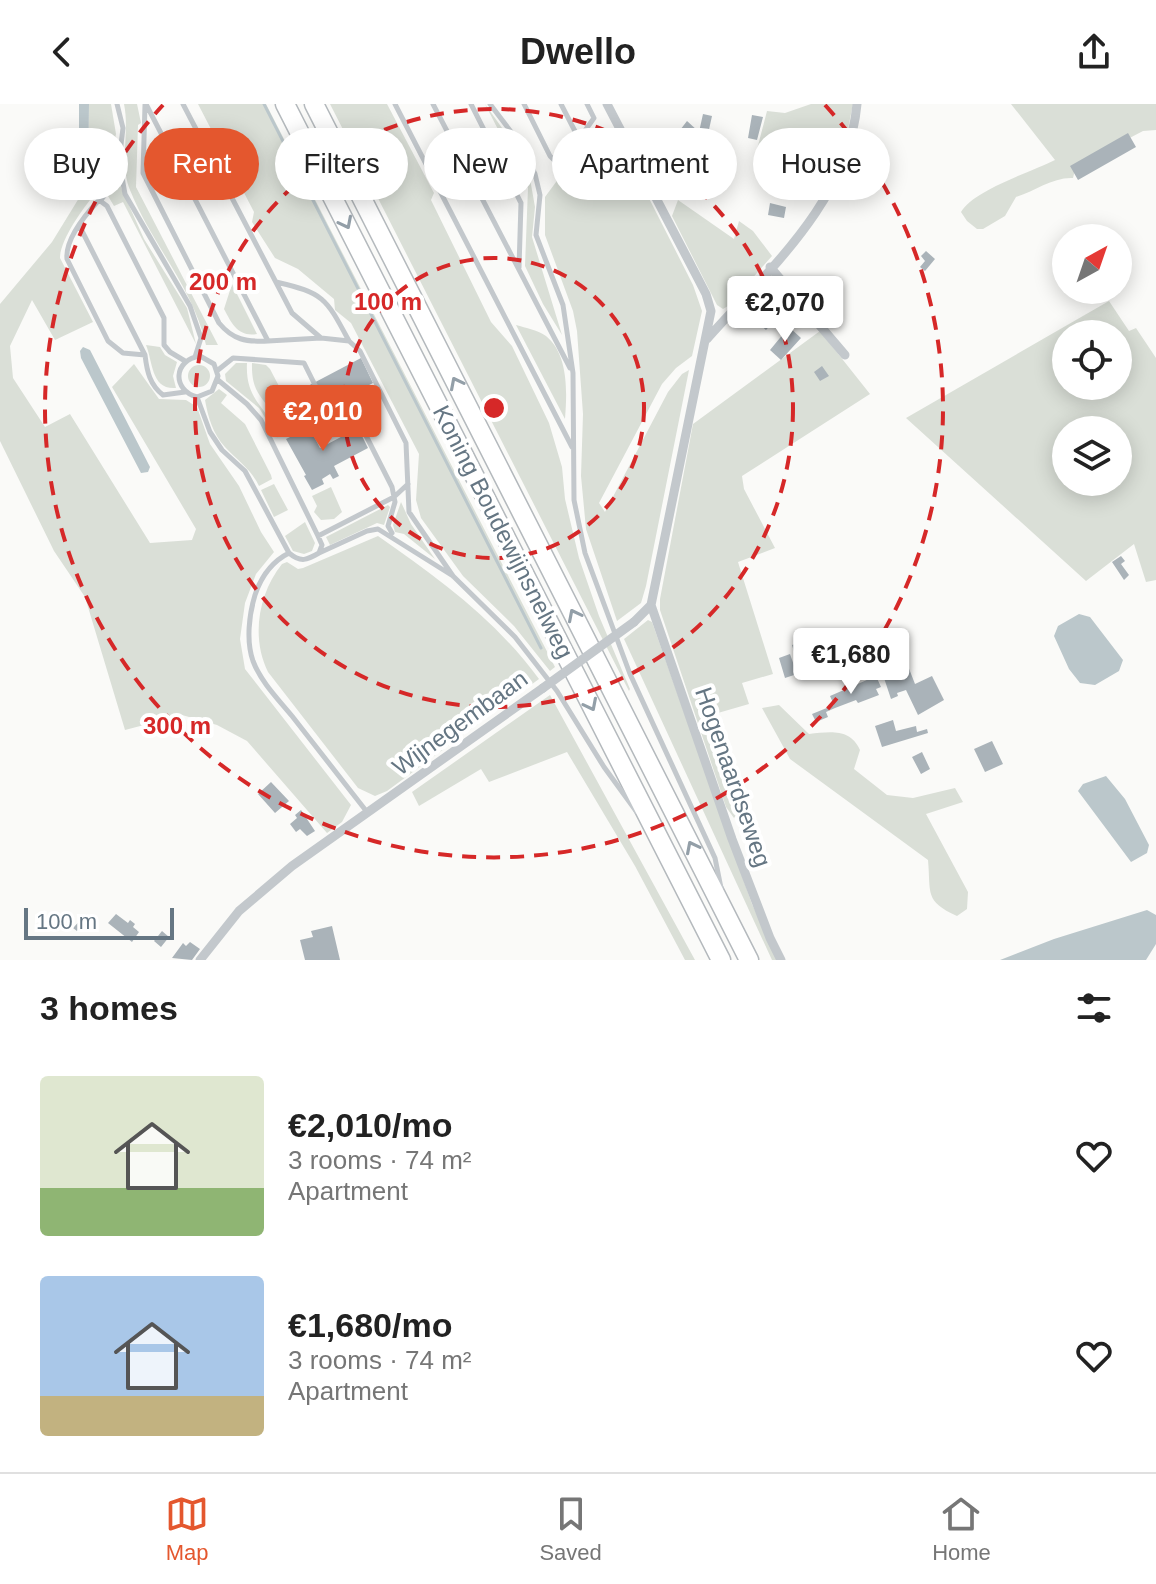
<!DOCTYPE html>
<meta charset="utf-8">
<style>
body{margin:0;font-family:Arial,sans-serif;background:#f2f2f2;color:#222;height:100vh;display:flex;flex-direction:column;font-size:30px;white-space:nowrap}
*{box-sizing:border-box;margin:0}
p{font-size:26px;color:#767676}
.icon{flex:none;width:44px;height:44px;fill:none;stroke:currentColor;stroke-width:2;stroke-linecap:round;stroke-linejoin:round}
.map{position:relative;height:856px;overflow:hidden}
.drawer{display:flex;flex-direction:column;background:#fff;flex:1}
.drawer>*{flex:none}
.top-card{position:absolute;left:24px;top:24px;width:1108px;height:72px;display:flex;gap:16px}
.needle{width:52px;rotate:40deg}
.tools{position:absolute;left:1052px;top:120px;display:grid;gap:16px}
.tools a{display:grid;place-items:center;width:80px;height:80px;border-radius:50%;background:#fff;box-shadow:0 4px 20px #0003;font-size:40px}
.scale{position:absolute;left:24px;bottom:20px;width:150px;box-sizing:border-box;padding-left:8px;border:4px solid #657683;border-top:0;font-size:22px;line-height:28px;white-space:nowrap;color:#657683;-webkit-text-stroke:6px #fff;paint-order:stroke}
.price{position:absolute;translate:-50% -68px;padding:0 18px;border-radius:8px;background:#fff;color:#222;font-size:26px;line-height:52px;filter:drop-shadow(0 2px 4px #0008)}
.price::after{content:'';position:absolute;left:50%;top:48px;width:24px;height:18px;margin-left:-12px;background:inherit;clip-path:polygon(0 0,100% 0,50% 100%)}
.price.current{background:#e4572e;color:#fff}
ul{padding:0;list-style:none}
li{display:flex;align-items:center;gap:24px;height:200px;padding:0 40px}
li span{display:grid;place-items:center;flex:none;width:224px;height:160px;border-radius:8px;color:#555}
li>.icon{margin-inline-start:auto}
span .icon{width:96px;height:96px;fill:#fffc;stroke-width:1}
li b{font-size:34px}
h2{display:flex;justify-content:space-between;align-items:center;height:96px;padding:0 40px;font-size:34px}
.pill{padding:0 28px;border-radius:36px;background:#fff;box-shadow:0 4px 20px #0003;font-size:28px;line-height:72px}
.pill.current{background:#e4572e;color:#fff}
header{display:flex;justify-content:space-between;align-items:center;height:104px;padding:0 40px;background:#fff;font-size:36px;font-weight:600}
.dock{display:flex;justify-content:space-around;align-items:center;height:112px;border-top:2px solid #e0e0e0;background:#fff;font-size:22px;color:#767676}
.dock a{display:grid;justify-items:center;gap:4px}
.dock .current{color:#e4572e}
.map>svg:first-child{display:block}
</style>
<header><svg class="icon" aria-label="back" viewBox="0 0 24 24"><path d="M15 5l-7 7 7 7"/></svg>Dwello<svg class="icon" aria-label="share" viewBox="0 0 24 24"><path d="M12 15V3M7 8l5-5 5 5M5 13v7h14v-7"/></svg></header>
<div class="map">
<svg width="1156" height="856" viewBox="0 0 1156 856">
<rect width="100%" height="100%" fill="#fafaf8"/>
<path fill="#dadfd7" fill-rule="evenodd" d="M89,0h22l5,30 -3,14 2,21 -16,25h-4c-12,14 -35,46 -35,64l33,64 -38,18 -23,-40 -22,46 3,32 32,49 25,-13 80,129 42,-3 4,-11 -84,-142 22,-23 25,35 27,1 11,7 13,37 29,42 22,46 13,20 -18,22 -11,29 -5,36 5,30 106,136 -9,17 -15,11 -80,-92 -30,-16 -35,-10 -57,15 -40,-133 -31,-46 -54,-110v-137l52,-62 35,-57z
M124,0h13l4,19 -3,2 -2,62 82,158h-12c-13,-58 -54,-100 -76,-155 -11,-27 0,-58 -6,-86z
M198,0h68l289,563 -5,4 -36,-45 -51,-50 -42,-58 -5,-18 3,-46 -68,-131 -16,-13 -1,-11 -36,-30 -23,-11 -23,-36 2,-10z
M330,0h57l47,89 -3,7 60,122 21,24 37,77 13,44 3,32 14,59 20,58 31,73 -1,2z
M485,0l22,31 22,38 6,34 -3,30 30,98 -19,-31 -18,-38 3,-78z
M811,0h42l-5,25 -18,48 -75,-20 12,-46 18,2z
M1011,0h145v26l-13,1 -67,35 -3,12c-20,-1 -38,13 -57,19l-11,19 -22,13h-6l-10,-8 -6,-9c13,-22 70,-40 94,-52z
M599,34l15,3 10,8 69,136 9,26 -10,45 -16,12 -14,16 -63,119 6,9 63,-120 14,-18 7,-4 -43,216 -5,17 -24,18 -31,-92 -5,-53 2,-62 -6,-83 -4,-20 -28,-76v-38l36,-49z
M119,79l25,56 43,69 9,36 -73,-142 -9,4 -6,-10z
M678,96l56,39 5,-18 14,10 19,25 -44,50 -5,3 -6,-4 -45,-89z
M232,180l25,50c-19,3 -25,-10 -33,-25z
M1109,197l20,30 7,-3 20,30v222l-10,2 -12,-38 -48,37 -180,-163zM1066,230h52v52h-52zM1118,326v52h-52v-52z
M516,221c10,3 22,5 30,11 23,19 21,57 19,83z
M820,227l50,63 -128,82 2,13 31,59 -37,14 35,112 -31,9 7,21 -38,11 26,99 -3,4 -8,-11 -66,-197v-11l33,-175z
M146,241l14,2 5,8 12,7 -4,14 3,12c-25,2 -23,-26 -30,-43z
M236,259h11c-2,39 20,41 31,75l-19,-30 -33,-27 -1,-7z
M252,259l14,2 4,4 21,40 -5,3 3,7 -10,5c-13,-27 -28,-27 -27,-61z
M188 272a11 11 0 1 1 22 0a11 11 0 1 1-22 0Z
M219,285l8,6 -6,8 24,21 26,51 1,4 -13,7c-8,-17 -22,-26 -34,-39 -12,-13 -17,-30 -20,-47z
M274,380l14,26 -14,7 -13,-27z
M331,383l11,25 -8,7 -13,1 -7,-8 3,-6 -5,-10z
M401,398l10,22 24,35 -31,-25 -9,-2 -2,-7z
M388,401l2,2 -6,18 -7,-2 -47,22 -4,-8z
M305,418l10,21 -3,8 -8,3 -11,-3 -8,-15z
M378,432c60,42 117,83 161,143l-152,112 -12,5 -17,-8 -90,-116c-17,-34 -10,-78 14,-108l5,-2 11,7 5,-1z
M648,516l4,2 100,282 26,56h-6l-148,-321z
M550,591l145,265h-10l-50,-94 -68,-114 -78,30 -8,-13 -62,37 -7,-14z
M779,601l30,29c21,-2 41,-6 51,16l-6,19 33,26 26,3 42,-10 8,14 -37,12 42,78 -1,17 -10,7c-33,-15 -26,-23 -29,-56l-138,-101 -28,-51z"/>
<path fill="#bbc7cb" d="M79,0h10l-1,78 -5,6 -4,-2z
M83,243l7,3 60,117 -2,5 -7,1 -60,-115 -1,-7z
M1079,510l11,3 33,43 -4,11 -24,14 -15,-2 -11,-14 -15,-33 4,-10z
M1106,672l19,23 24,46 -2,8 -16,9 -53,-71 5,-7z
M1147,806l9,5v29l-10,16h-146l54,-21z"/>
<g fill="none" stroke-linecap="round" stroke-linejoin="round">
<path stroke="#bbc7cb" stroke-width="3" d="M264,0l277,544"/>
</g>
<path fill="#aab3b9" d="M703,10l9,2 -4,18 -9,-2z
M752,11l11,2 -6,23 -9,-2z
M687,17l11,10 -10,12 -11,-9z
M1128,29l8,14 -58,33 -8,-14z
M676,38l7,8 -13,17 -8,-7z
M710,49l21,17 -12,15 -22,-15z
M770,99l16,4 -2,11 -16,-3z
M926,147l9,8 -10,12 -5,-4 5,-6 -4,-5z
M768,204l10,9 -12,13 -10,-9z
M789,223l12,11 -20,22 -11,-10z
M361,254l12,25 -73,38 -13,-24z
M822,262l7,10 -9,5 -6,-9z
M291,306l11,21 7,-4 11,21 38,-20 10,20 -34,18 5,10 -6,3 -3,-5 -8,5 2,5 -12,6 -8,-14 2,-1 -20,-36 12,-6 -10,-21z
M1121,452l4,5 -4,3 8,11 -5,5 -12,-18z
M803,537l9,22 -13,5 -7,-23z
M790,550l7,20 -12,4 -6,-20z
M908,562l7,18 17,-8 12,24 -26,15 -12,-25 -9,3 1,3 -7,3 -8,-24z
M876,572l5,11 -5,2 3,6 -21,8 -2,-3 -21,8 -9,4 2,5 -12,5 -4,-8 22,-9 -4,-9z
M893,616l3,11 20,-5 1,6 10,-3 1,4 -46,14 -7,-21z
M992,637l11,23 -18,8 -11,-23z
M922,648l8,17 -9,5 -9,-17z
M271,678l18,19 -14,12 -17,-19z
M301,706l14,21 -8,5 -7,-7 -4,3 -6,-8 7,-6 -2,-3z
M86,810l4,4 -13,13 -4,-3z
M116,810l12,9 2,-3 5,4 -2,3 6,5 -7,10 -24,-19z
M332,822l8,34h-35l-5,-20 13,-3 -2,-6z
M162,827l7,6 -8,10 -7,-6z
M190,838l10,7 -8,11 -20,-2 11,-15 3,3z"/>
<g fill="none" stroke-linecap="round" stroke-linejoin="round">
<g stroke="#b4b9bd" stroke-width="21">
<path id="highway" d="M285,0l436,856
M314,0l435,856"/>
</g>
<path stroke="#c3c8cc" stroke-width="5" d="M117,0l6,24 -4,33 6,33 65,112 11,32 -6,19
M146,0l122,237 53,-3 28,3 11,10 46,92 3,69 44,64
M183,0l109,209 29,25
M395,0l177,343
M433,0l137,264
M471,0l50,99 -2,65
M490,0l28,37 17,33 5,21 -4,40 27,70 10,68 1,127 11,53 45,121 85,184 6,30
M524,0l26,52 6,6 7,-1 16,-22 -18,-35
M145,1l-2,68 76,150c14,17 27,19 49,18
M583,29l37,-2
M579,35l15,-21 -7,-14
M101,96l18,-24
M80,123l65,128c2,17 5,30 18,40l22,-3
M276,178c48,11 50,16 73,59
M145,251l-22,-2 -15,-12 -41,-82c-2,-20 19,-45 32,-59l8,6 57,112v27l6,7 15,9
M218,266l15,-12 71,5 23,46 27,3 38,75 3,15 -7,24 4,7
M218,276l29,24 14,16 57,116 76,-39 14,-13
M197,293l15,-6 6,-15 -4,-12 -14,-8c-27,4 -28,34 -3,41l13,35 12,18 23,21 44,82c12,10 18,7 30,0l3,-8 -4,-9
M289,449c-18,9 -28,24 -34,42 -6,20 -9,46 -2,66 8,21 25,38 39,55 25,32 50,64 75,96
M319,449l48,-22 11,-2 75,47 62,61 42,54 47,76 32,44"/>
<path stroke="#c3c8cc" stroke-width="9" d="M607,0l99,190 5,17 -60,294 -17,17
M770,163l75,88
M707,235c61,-69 141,-137 150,-235
M651,501l81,234 38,99 11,22
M200,856l39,-49 53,-45 251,-178"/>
<use href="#highway" stroke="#fff" stroke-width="18"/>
<path stroke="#c3c8cc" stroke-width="9" d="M543,584l91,-66"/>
</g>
<defs><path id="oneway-chevron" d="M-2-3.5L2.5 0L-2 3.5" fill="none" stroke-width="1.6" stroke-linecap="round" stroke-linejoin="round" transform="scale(2)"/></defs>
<g stroke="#939fa8">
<use href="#oneway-chevron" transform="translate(346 119) rotate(63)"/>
<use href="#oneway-chevron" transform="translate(456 279) rotate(-117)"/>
<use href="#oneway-chevron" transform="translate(574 511) rotate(-117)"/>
<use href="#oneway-chevron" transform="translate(591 601) rotate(63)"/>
<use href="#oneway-chevron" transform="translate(692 743) rotate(-117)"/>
</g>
<g fill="none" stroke="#d62828" stroke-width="4" stroke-dasharray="14 10">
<circle cx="494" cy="304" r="150"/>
<circle cx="494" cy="304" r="299"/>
<path d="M825 1A449 449 0 1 1 163 1"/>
</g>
<g text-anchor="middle" stroke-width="8" stroke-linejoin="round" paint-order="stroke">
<g font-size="24" fill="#657683" stroke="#fff">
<text transform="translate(503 428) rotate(63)" y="8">Koning Boudewijnsnelweg</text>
<text transform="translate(460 619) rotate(-36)" y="8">Wijnegembaan</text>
<text transform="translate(733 673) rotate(71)" y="8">Hogenaardseweg</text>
</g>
</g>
<circle cx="494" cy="304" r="12" fill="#d62828" stroke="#fff" stroke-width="4"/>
<g font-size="24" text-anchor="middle" font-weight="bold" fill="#d62828" stroke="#fff" stroke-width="8" stroke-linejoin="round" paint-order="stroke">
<text x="223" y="186">200 m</text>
<text x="388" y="206">100 m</text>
<text x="177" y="630">300 m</text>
</g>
</svg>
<div class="tools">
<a><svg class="needle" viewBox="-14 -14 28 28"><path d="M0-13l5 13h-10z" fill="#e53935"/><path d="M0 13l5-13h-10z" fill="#767676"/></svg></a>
<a><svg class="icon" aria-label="locate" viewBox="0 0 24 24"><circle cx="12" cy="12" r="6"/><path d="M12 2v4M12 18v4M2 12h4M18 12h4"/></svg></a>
<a><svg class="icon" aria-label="layers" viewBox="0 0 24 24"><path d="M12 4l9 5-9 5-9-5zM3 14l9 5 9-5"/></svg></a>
</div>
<div class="scale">100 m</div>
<b class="price" style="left:785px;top:240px">€2,070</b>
<b class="price current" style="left:323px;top:349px">€2,010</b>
<b class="price" style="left:851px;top:592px">€1,680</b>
<div class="top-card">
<a class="pill">Buy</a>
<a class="pill current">Rent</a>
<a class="pill">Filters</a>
<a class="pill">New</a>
<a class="pill">Apartment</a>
<a class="pill">House</a>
</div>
</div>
<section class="drawer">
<h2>3 homes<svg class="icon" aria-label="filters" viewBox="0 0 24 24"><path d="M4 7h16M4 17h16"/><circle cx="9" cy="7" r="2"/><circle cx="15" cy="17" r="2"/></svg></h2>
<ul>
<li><span style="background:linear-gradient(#dfe7d0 70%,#8fb573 0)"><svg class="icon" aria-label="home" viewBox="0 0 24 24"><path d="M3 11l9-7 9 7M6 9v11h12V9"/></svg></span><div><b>€2,010/mo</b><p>3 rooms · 74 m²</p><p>Apartment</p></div><svg class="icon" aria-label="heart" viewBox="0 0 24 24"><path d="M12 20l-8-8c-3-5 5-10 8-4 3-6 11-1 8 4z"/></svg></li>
<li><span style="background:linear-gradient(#a9c7e8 75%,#c2b280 0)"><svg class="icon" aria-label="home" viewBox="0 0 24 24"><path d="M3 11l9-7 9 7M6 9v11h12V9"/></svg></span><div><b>€1,680/mo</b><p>3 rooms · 74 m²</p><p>Apartment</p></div><svg class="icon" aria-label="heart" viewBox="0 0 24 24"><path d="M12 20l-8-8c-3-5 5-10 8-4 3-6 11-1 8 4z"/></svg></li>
</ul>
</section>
<nav class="dock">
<a class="current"><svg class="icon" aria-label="map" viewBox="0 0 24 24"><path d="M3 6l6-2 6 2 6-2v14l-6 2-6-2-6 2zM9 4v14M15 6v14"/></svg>Map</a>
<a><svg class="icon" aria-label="saved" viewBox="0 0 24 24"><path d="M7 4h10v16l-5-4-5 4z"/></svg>Saved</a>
<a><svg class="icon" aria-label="home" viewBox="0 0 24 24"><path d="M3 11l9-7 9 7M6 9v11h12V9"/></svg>Home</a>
</nav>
